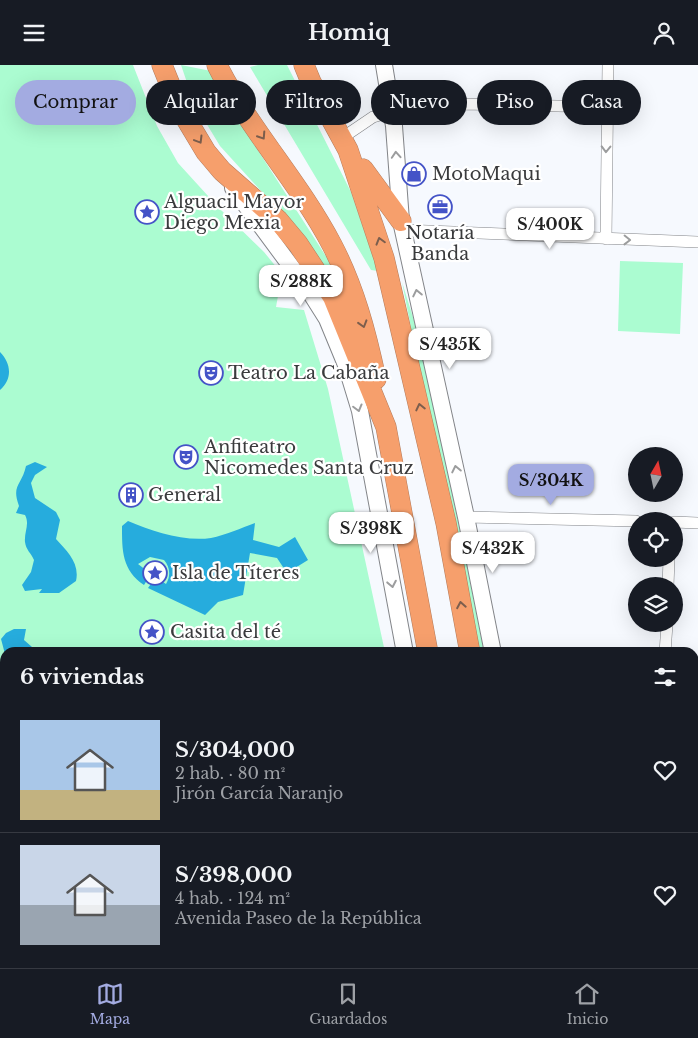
<!DOCTYPE html>
<html lang="es">
<meta charset="utf-8">
<style>
body{margin:0;font-family:"Libre Baskerville",serif;background:#242831;color:#f1f3f6;height:100vh;display:flex;flex-direction:column;font-size:19px;white-space:nowrap}
*{box-sizing:border-box;margin:0}
p{font-size:16px;color:#9ea1a6}
.icon{flex:none;width:28px;height:28px;fill:none;stroke:currentColor;stroke-width:2;stroke-linecap:round;stroke-linejoin:round}
.map{position:relative;flex:1;overflow:hidden}
.sheet{position:absolute;left:0px;top:582px;width:699px;height:321px;display:flex;flex-direction:column;background:#171b24;border-radius:15px 15px 0 0;box-shadow:0 5px 20px #0002}
.sheet>*{flex:none}
.top-card{position:absolute;left:15px;top:15px;width:669px;height:45px;display:flex;gap:10px}
.needle{width:32px;rotate:9deg}
.controls{position:absolute;left:628px;top:382px;display:grid;gap:10px}
.controls a{display:grid;place-items:center;width:55px;height:55px;border-radius:50%;background:#171b24;box-shadow:0 5px 20px #0002;font-size:25px}
.price{position:absolute;translate:-50% -42px;padding:0 11px;border-radius:10px;background:#fff;color:#222;font-size:16px;line-height:32px;filter:drop-shadow(0 1px 2px #0008)}
.price::after{content:'';position:absolute;left:50%;top:30px;width:15px;height:11px;margin-left:-8px;background:inherit;clip-path:polygon(0 0,100% 0,50% 100%)}
.price.on{background:#a3abe1;color:#111}
ul{padding:0;list-style:none}
li{display:flex;align-items:center;gap:15px;height:125px;padding:0 20px}
li+li{border-top:1px solid #363941}
li span{display:grid;place-items:center;flex:none;width:140px;height:100px;border-radius:0px;color:#555}
li>.icon{margin-inline-start:auto}
span .icon{width:60px;height:60px;fill:#fffc;stroke-width:1}
li b{font-size:21px}
h2{display:flex;justify-content:space-between;align-items:center;height:60px;padding:0 20px;font-size:21px}
.pill{padding:0 18px;border-radius:22px;background:#171b24;box-shadow:0 5px 20px #0002;font-size:18px;line-height:45px}
.pill.on{background:#a3abe1;color:#111}
header{display:flex;justify-content:space-between;align-items:center;height:65px;padding:0 20px;background:#171b24;font-size:22px;font-weight:700}
.dock{display:flex;justify-content:space-around;align-items:center;height:70px;border-top:1px solid #363941;background:#171b24;font-size:14px;color:#9ea1a6}
.dock a{display:grid;justify-items:center;gap:2px}
.dock .on{color:#a3abe1}
.map>svg:first-child{display:block}
</style>
<header><svg class="icon" aria-label="menu" viewBox="0 0 24 24"><path d="M4 6h16M4 12h16M4 18h16"/></svg>Homiq<svg class="icon" aria-label="person" viewBox="0 0 24 24"><circle cx="12" cy="8" r="4"/><path d="M4 21q1-7 8-7t8 7"/></svg></header>
<div class="map">
<svg width="698" height="903" viewBox="0 0 698 903">
<rect width="100%" height="100%" fill="#f6f9fe"/>
<path fill="#abfcd1" d="M0,0h133l24,61 21,37 41,45 45,44 18,22 -6,33 28,3 24,79 57,263 -380,1v121l-5,-1z
M181,0l30,6 23,42 104,162 -7,3 -30,-43 -81,-89 -26,-43z
M258,0h29l64,127 27,79 -7,-1 -121,-203z
M620,196l63,2 -3,71 -62,-3z
M402,217l24,77 58,293h-9z"/>
<path fill="#26acdd" d="M0,287c11,11 13,27 0,38z
M35,397l12,5 -12,8 -4,8 4,15 21,14 4,8 -4,19c11,12 24,24 20,42l-17,12h-20l3,-4 -17,2 -3,-6 9,-13 3,-12c-3,-7 -8,-10 -9,-18 -1,-10 5,-18 0,-27l-9,-2 3,-7c-8,-21 3,-21 7,-40z
M128,456c24,10 56,21 83,17 15,-3 30,-10 44,-15l-2,17 26,7 16,-10 13,23 -21,13 -10,-15 -27,-5 -7,42 -25,7 -13,13 -57,-27 8,-11 10,7c5,-8 4,-17 -2,-24l-14,-3 -12,7 13,10 -7,11c-22,-15 -22,-34 -22,-59z
M14,564h12l-2,11 8,7 12,5 -39,2 -4,-15 5,-6z"/>
<g fill="none" stroke-linecap="round" stroke-linejoin="round">
<g stroke="#838589" stroke-width="12">
<path id="street" d="M342,73l31,-21 39,-11 51,-2 144,3
M403,165l295,12
M606,174l2,-174
M466,452l170,4
M674,457l24,1
M668,521l1,-27
M665,588l2,-29
M694,610h4
M168,903l4,-4"/>
</g>
<g stroke="#838589" stroke-width="18">
<path id="secondary" d="M384,0l10,61 7,95 65,296 27,136
M233,123l77,104 17,27 19,46 14,46 45,242
M0,731l5,-1
M694,746h4
M0,752h5
M694,768h4
M466,899l1,4
M551,899l1,4"/>
</g>
<g stroke="#b47c5c" stroke-width="21">
<path id="highway" d="M162,0l17,42 27,45 16,19 56,49 20,24 35,53 53,130 42,226
M217,0c32,64 82,117 115,180 22,42 34,87 44,134
M304,0l7,17 37,68 36,108 62,265 24,130
M363,104l38,52
M486,899l1,4
M527,899l1,4"/>
</g>
<use href="#street" stroke="#fff" stroke-width="11"/>
<use href="#secondary" stroke="#fff" stroke-width="16"/>
<use href="#highway" stroke="#f69f6c" stroke-width="20"/>
</g>
<defs><path id="oneway-chevron" d="M-2-3.5L2.5 0L-2 3.5" fill="none" stroke-width="1.6" stroke-linecap="round" stroke-linejoin="round" transform="scale(1.25)"/></defs>
<g stroke="#7c5e4d">
<use href="#oneway-chevron" transform="translate(262 71) rotate(57)"/>
<use href="#oneway-chevron" transform="translate(199 75) rotate(59)"/>
<use href="#oneway-chevron" transform="translate(380 176) rotate(-106)"/>
<use href="#oneway-chevron" transform="translate(363 259) rotate(73)"/>
<use href="#oneway-chevron" transform="translate(420 342) rotate(-103)"/>
<use href="#oneway-chevron" transform="translate(461 540) rotate(-100)"/>
</g>
<g stroke="#9c9d9e">
<use href="#oneway-chevron" transform="translate(606 84) rotate(91)"/>
<use href="#oneway-chevron" transform="translate(396 90) rotate(-94)"/>
<use href="#oneway-chevron" transform="translate(627 175) rotate(1)"/>
<use href="#oneway-chevron" transform="translate(417 228) rotate(-102)"/>
<use href="#oneway-chevron" transform="translate(358 343) rotate(75)"/>
<use href="#oneway-chevron" transform="translate(456 404) rotate(-102)"/>
<use href="#oneway-chevron" transform="translate(392 519) rotate(79)"/>
</g>
<defs>
<g id="shop-ring" transform="scale(1.25)"><circle r="9.5" fill="#fff" stroke="#4453c7" stroke-width="1.5"/><path d="M-5-2.5h2.3a2.7 3.5 0 0 1 5.4 0H5L5.5 6h-11ZM-1.5-2.5h3a1.5 2.3 0 0 0-3 0Z" fill="#4453c7"/></g>
<g id="office-ring" transform="scale(1.25)"><circle r="9.5" fill="#fff" stroke="#4453c7" stroke-width="1.5"/><path d="M-6-3h4V-5.5h4V-3h4V5H-6ZM-1-4.5V-3h2v-1.5ZM-6 0V1H6V0Z" fill="#4453c7"/></g>
<g id="sight-ring" transform="scale(1.25)"><circle r="9.5" fill="#fff" stroke="#4453c7" stroke-width="1.5"/><path d="M0-6L1.8-2.2L6-1.7L2.9 1.2L3.7 5.4L0 3.3L-3.7 5.4L-2.9 1.2L-6-1.7L-1.8-2.2Z" fill="#4453c7"/></g>
<g id="theatre-ring" transform="scale(1.25)"><circle r="9.5" fill="#fff" stroke="#4453c7" stroke-width="1.5"/><path d="M-5-5.5Q0-4 5-5.5V0Q5 5 0 6Q-5 5-5 0ZM-3.3-2.5H-1v1.5H-3.3ZM1-2.5H3.3v1.5H1ZM-2.8 1Q0 5.5 2.8 1Z" fill="#4453c7"/></g>
<g id="building-ring" transform="scale(1.25)"><circle r="9.5" fill="#fff" stroke="#4453c7" stroke-width="1.5"/><path d="M-4-6H4V6H1V3H-1V6H-4ZM-2.5-4.3h1.7v1.8h-1.7ZM.8-4.3h1.7v1.8H.8ZM-2.5-1h1.7V.8h-1.7ZM.8-1h1.7V.8H.8Z" fill="#4453c7"/></g>
</defs>
<g fill-rule="evenodd">
<use href="#shop-ring" x="414" y="109"/>
<use href="#office-ring" x="440" y="142"/>
<use href="#sight-ring" x="147" y="147"/>
<use href="#theatre-ring" x="211" y="308"/>
<use href="#theatre-ring" x="186" y="392"/>
<use href="#building-ring" x="131" y="430"/>
<use href="#sight-ring" x="155" y="508"/>
<use href="#sight-ring" x="152" y="567"/>
</g>
<g text-anchor="middle" stroke-width="4.5" stroke-linejoin="round" paint-order="stroke">
<g font-size="18" fill="#3a3b3d" stroke="#fff" text-anchor="start">
<text x="432" y="115">MotoMaqui</text>
<text x="164" y="143">Alguacil Mayor<tspan x="164" dy="21">Diego Mexia</tspan></text>
<text x="440" y="174" text-anchor="middle">Notaría<tspan x="440" dy="21">Banda</tspan></text>
<text x="228" y="314">Teatro La Cabaña</text>
<text x="204" y="388">Anfiteatro<tspan x="204" dy="21">Nicomedes Santa Cruz</tspan></text>
<text x="148" y="436">General</text>
<text x="172" y="514">Isla de Títeres</text>
<text x="170" y="573">Casita del té</text>
</g>
</g>
</svg>
<div class="controls">
<a><svg class="needle" viewBox="-14 -14 28 28"><path d="M0-13l5 13h-10z" fill="#e53935"/><path d="M0 13l5-13h-10z" fill="#9ea1a6"/></svg></a>
<a><svg class="icon" aria-label="locate" viewBox="0 0 24 24"><circle cx="12" cy="12" r="6"/><path d="M12 2v4M12 18v4M2 12h4M18 12h4"/></svg></a>
<a><svg class="icon" aria-label="layers" viewBox="0 0 24 24"><path d="M12 4l9 5-9 5-9-5zM3 14l9 5 9-5"/></svg></a>
</div>
<b class="price" style="left:550px;top:185px">S/400K</b>
<b class="price" style="left:301px;top:242px">S/288K</b>
<b class="price" style="left:450px;top:305px">S/435K</b>
<b class="price on" style="left:551px;top:441px">S/304K</b>
<b class="price" style="left:371px;top:489px">S/398K</b>
<b class="price" style="left:493px;top:509px">S/432K</b>
<div class="top-card">
<a class="pill on">Comprar</a>
<a class="pill">Alquilar</a>
<a class="pill">Filtros</a>
<a class="pill">Nuevo</a>
<a class="pill">Piso</a>
<a class="pill">Casa</a>
</div>
<section class="sheet">
<h2>6 viviendas<svg class="icon" aria-label="filters" viewBox="0 0 24 24"><path d="M4 7h16M4 17h16"/><circle cx="9" cy="7" r="2"/><circle cx="15" cy="17" r="2"/></svg></h2>
<ul>
<li><span style="background:linear-gradient(#a9c7e8 70%,#c2b280 0)"><svg class="icon" aria-label="home" viewBox="0 0 24 24"><path d="M3 11l9-7 9 7M6 9v11h12V9"/></svg></span><div><b>S/304,000</b><p>2 hab. · 80 m²</p><p>Jirón García Naranjo</p></div><svg class="icon" aria-label="heart" viewBox="0 0 24 24"><path d="M12 20l-8-8c-3-5 5-10 8-4 3-6 11-1 8 4z"/></svg></li>
<li><span style="background:linear-gradient(#c9d6e8 60%,#9aa5b1 0)"><svg class="icon" aria-label="home" viewBox="0 0 24 24"><path d="M3 11l9-7 9 7M6 9v11h12V9"/></svg></span><div><b>S/398,000</b><p>4 hab. · 124 m²</p><p>Avenida Paseo de la República</p></div><svg class="icon" aria-label="heart" viewBox="0 0 24 24"><path d="M12 20l-8-8c-3-5 5-10 8-4 3-6 11-1 8 4z"/></svg></li>
</ul>
</section>
</div>
<nav class="dock">
<a class="on"><svg class="icon" aria-label="map" viewBox="0 0 24 24"><path d="M3 6l6-2 6 2 6-2v14l-6 2-6-2-6 2zM9 4v14M15 6v14"/></svg>Mapa</a>
<a><svg class="icon" aria-label="saved" viewBox="0 0 24 24"><path d="M7 4h10v16l-5-4-5 4z"/></svg>Guardados</a>
<a><svg class="icon" aria-label="home" viewBox="0 0 24 24"><path d="M3 11l9-7 9 7M6 9v11h12V9"/></svg>Inicio</a>
</nav>
